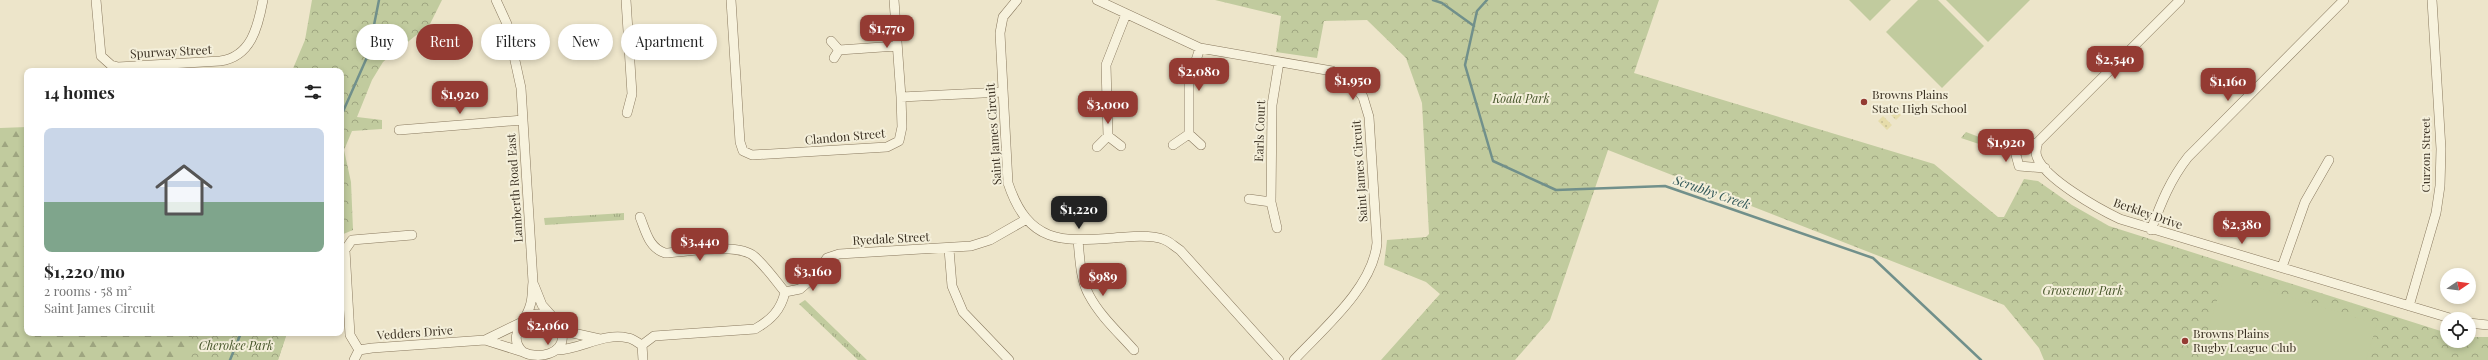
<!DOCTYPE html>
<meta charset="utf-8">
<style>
body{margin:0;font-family:"Playfair Display",serif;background:#f6f6f6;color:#222;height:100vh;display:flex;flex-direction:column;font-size:15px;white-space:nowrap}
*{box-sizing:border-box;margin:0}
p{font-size:13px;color:#767676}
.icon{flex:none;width:22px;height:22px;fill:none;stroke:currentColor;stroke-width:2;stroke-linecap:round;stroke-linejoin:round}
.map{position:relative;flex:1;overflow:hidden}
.drawer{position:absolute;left:24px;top:68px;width:320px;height:268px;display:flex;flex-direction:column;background:#fff;border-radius:8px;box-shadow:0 2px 6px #0003}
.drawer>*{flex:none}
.banner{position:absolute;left:356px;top:24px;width:380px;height:36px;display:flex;gap:8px}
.needle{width:26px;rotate:77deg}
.tools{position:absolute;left:2440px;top:268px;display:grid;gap:8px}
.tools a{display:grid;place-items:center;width:36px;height:36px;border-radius:50%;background:#fff;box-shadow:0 2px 6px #0003;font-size:20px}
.price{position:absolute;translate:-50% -34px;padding:0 9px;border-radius:8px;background:#943b33;color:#fff;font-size:13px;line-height:26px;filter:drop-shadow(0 1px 2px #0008)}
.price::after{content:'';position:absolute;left:50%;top:24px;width:12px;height:9px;margin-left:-6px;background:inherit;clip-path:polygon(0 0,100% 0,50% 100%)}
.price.current{background:#222;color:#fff}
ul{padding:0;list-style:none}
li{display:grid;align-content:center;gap:8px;height:212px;padding:0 20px}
li span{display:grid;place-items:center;height:124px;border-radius:8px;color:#555}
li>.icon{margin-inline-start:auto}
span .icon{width:72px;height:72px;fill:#fffc;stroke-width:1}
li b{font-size:17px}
h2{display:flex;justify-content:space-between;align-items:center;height:48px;padding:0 20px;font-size:17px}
.tag{padding:0 14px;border-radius:18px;background:#fff;box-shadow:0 2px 6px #0003;font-size:14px;line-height:36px}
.tag.current{background:#943b33;color:#fff}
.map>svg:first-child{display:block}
</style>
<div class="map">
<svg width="2488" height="360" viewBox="0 0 2488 360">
<defs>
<pattern id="grass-tufts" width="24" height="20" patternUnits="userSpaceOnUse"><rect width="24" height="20" fill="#c1cb9e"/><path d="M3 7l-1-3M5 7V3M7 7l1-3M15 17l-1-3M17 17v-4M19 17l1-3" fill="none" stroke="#9ea580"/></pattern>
<pattern id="forest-firs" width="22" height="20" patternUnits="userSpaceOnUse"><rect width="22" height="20" fill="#c1cb9e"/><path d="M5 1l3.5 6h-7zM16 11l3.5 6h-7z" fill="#9ea580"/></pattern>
<pattern id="sand-dots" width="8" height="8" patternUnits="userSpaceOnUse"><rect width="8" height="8" fill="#e6dcaa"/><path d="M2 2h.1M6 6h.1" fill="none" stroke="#c6bd92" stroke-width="1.8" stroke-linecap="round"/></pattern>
<pattern id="park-crowns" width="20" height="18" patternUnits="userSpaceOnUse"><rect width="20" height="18" fill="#c1cb9e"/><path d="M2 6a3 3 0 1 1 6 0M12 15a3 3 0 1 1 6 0" fill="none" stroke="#9ea580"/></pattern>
</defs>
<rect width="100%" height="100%" fill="#ede5ca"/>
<path fill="url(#grass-tufts)" d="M1966,132l42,16 -2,5 -45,-15z
M624,213v7l-79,5 -1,-7z
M805,300l62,60h-9l-59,-56z"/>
<path fill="url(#forest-firs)" d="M27,127v206h260l-9,27h-278v-232z"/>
<path fill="url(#sand-dots)" d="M1892,106l9,9 -5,5 -9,-9z
M1883,116l9,9 -5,5 -9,-9z"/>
<path fill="url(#park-crowns)" d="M312,0h130l-12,24 -47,38 -11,18 -15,37 25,3v9l-30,2 -8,19 7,32 2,48 -12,5v-164h-49l13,-31z
M1215,0h444l-25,73 300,91 64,53h6l20,-38 14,2 34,24 37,21 338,107v8h22v-4h19v23h-444l-5,-12 -35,-43 -396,-155 -58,170 -35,40h-134l59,-66 -14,-12 -42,-17 3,-25 39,-3 3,-3 -7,-131 -16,-45 -39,-38 -43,1 -7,37 -41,-6 5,-36z
M193,333h94l-9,27h-91z"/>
<path fill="#c1cb9e" d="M1849,0h42l-21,21z
M1918,0h20l46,46 -42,42 -56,-56z
M1946,0h84l-42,42z
M2224,277l153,47 -11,36h-167z"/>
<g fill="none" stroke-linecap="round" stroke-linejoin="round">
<path stroke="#71908b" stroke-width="2.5" d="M1433,0l9,3 32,23
M1487,0l-10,11 -12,54 28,96 63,29 109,-4 208,72 108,102
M341,116l27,-61 11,-55
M230,360l11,-27"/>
<g stroke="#89795f" stroke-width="10">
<path id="minor" d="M96,0l5,56 10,9 7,2 102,-6c31,-4 38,-34 43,-61
M496,0l11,24 14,64 12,194c-1,7 0,16 -3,24 -4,16 -24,30 -7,46 15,8 43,2 39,-19 -3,-20 -22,-23 -37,-15
M626,0l6,94 -5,19
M731,0l9,142 3,9 9,4 135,-8 12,-6 3,-14 -1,-30 102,-5
M894,0l7,97
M1017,0l-14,17 -3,16 8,150c22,66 59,58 118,54 12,-1 27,-2 39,3 5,2 10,7 15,10l99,110
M1097,0l103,48 132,23 20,11 11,15 6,20 8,126c-4,44 -53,85 -83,117
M2180,0l-142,142c-2,6 -3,10 -1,15 8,22 62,52 83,62l333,100
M831,41l8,9 -5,8
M839,50l58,-4
M399,130l124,-10
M1189,134v-52l11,-34
M1108,136l-2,-71 20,-51
M2038,142l-21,10 -1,3 3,11 26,2
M1173,145l16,-11 12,11
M1097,147l11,-11 13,10
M1249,199l22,3 6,26
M1271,202l1,-97 7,-43
M640,217c6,15 9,31 25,36 22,-1 74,-11 90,4 11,10 21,24 30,35
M2151,230c10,-27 19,-50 37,-73l156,-157
M1078,241c2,17 2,38 11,54 11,21 30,38 45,55
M949,249l3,37 11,26 46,48
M2282,267l23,-65 24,-42
M534,285l8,20 9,10
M2409,306l27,-93 4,-27 1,-37 -9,-149
M558,322l15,11 27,6
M2469,323l19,2
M485,340l35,-17
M642,345l1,15
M359,350l-9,-15 -5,-85 7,-10 60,-5
M558,350c23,-1 47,-18 70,-12 4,0 10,5 14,7l12,-9 101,-7c16,-9 26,-19 30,-37l15,-3 15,-13 12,-18 12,-4 132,-8 19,-6 35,-20
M354,360l5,-10 13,-2 113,-8 38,12"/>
</g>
<use href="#minor" stroke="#f7f2dd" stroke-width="9"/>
</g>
<g fill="#943b33" stroke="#f4efda" stroke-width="1.5">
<circle cx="1864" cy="102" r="4"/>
<circle cx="2185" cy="341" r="4"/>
</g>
<g text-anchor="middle" stroke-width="4" stroke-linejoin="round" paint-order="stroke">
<g font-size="12" fill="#3a3022" stroke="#f4efda">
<text transform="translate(171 52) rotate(-3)" y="4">Spurway Street</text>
<text transform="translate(1260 131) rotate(-88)" y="4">Earls Court</text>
<text transform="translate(994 134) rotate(-94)" y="4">Saint James Circuit</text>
<text transform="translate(845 137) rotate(-5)" y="4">Clandon Street</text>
<text transform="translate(2426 155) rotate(-90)" y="4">Curzon Street</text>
<text transform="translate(1360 171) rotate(-94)" y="4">Saint James Circuit</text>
<text transform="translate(515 188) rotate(-94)" y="4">Lamberth Road East</text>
<text transform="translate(2148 214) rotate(19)" y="4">Berkley Drive</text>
<text transform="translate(891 239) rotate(-3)" y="4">Ryedale Street</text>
<text transform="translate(415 333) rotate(-4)" y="4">Vedders Drive</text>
</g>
<g font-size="12" fill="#3a3022" stroke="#f4efda" text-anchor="start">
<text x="1872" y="99">Browns Plains<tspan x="1872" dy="14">State High School</tspan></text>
<text x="2193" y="338">Browns Plains<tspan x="2193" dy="14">Rugby League Club</tspan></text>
</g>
<g font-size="12" font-style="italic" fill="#46552a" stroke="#f4efda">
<text x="1521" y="103">Koala Park</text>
<text x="2083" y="295">Grosvenor Park</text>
<text x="236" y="350">Cherokee Park</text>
</g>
<g font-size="13" font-style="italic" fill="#325859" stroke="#f4efda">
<text transform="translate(1712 192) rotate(19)" y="5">Scrubby Creek</text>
</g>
</g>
</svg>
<div class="tools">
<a><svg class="needle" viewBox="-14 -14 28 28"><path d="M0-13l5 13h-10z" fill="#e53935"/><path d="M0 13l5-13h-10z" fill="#767676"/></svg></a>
<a><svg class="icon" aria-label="locate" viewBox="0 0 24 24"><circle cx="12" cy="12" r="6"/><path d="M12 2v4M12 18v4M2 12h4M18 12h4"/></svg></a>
</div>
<b class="price" style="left:887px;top:49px">$1,770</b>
<b class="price" style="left:2115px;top:80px">$2,540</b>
<b class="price" style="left:1199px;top:92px">$2,080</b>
<b class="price" style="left:1353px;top:101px">$1,950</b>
<b class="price" style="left:2228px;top:102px">$1,160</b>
<b class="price" style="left:460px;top:115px">$1,920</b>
<b class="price" style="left:1108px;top:125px">$3,000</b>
<b class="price" style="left:2006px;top:163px">$1,920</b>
<b class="price current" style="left:1079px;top:230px">$1,220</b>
<b class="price" style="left:2242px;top:245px">$2,380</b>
<b class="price" style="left:700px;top:262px">$3,440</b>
<b class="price" style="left:813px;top:292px">$3,160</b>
<b class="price" style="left:1103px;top:297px">$989</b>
<b class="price" style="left:548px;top:346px">$2,060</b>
<div class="banner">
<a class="tag">Buy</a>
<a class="tag current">Rent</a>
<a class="tag">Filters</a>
<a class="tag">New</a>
<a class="tag">Apartment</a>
</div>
<section class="drawer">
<h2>14 homes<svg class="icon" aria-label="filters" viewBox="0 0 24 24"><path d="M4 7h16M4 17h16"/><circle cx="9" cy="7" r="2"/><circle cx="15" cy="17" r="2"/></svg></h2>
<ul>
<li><span style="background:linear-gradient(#c9d6e8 60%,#7fa58c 0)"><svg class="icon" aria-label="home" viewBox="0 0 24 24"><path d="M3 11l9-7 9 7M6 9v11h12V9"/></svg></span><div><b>$1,220/mo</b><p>2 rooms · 58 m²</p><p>Saint James Circuit</p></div></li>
</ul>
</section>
</div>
